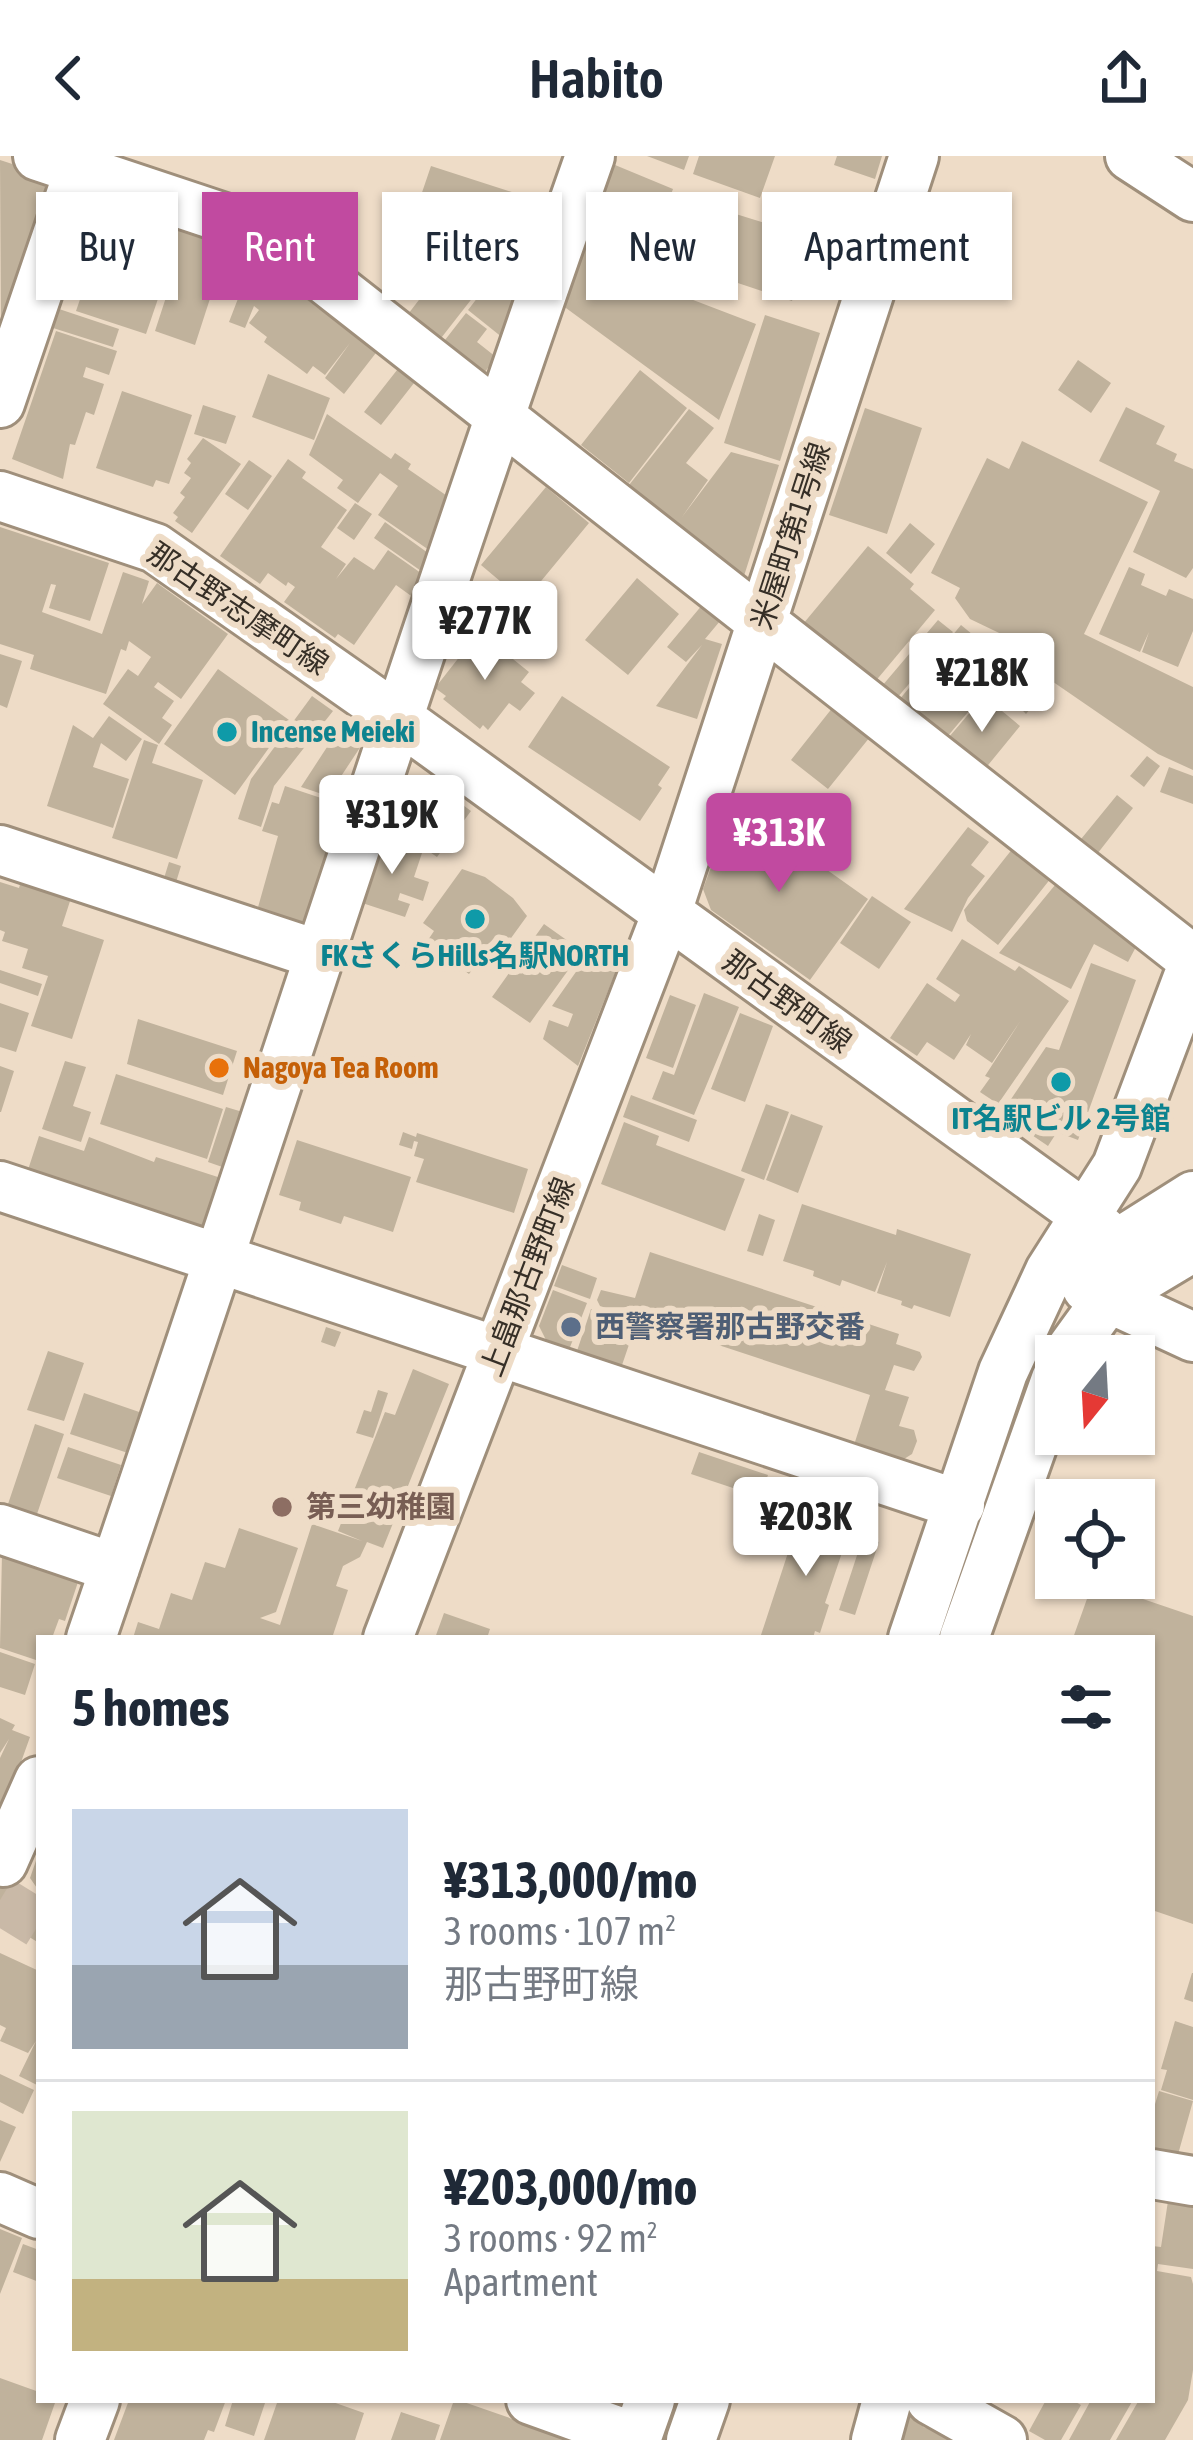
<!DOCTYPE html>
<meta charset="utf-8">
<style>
body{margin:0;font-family:"Asap Condensed","Noto Sans JP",sans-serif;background:#f6f6f7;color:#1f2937;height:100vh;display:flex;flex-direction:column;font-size:45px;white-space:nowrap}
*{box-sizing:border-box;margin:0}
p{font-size:39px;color:#747a83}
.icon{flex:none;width:66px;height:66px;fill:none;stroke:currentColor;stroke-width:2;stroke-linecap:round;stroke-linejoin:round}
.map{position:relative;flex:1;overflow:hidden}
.details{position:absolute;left:36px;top:1479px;width:1119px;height:768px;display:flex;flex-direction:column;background:#fff;border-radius:0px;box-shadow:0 3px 9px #0004}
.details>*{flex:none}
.banner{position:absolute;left:36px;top:36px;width:1122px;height:108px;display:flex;gap:24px}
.needle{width:78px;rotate:198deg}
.fabs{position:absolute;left:1035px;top:1179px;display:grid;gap:24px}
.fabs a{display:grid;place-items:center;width:120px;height:120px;border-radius:0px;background:#fff;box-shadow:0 3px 9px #0004;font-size:60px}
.price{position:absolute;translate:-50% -102px;padding:0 27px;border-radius:12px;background:#fff;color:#222;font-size:39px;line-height:78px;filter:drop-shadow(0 3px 6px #0008)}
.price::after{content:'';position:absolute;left:50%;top:72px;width:36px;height:27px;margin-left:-18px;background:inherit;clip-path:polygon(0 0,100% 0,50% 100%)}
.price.on{background:#c14aa0;color:#fff}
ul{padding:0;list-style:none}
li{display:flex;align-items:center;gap:36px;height:300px;padding:0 36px}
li+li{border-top:3px solid #e0e1e3}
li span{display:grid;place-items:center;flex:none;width:336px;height:240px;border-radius:0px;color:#555}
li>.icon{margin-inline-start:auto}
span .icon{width:144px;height:144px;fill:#fffc;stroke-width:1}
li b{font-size:51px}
h2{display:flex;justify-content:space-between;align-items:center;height:144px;padding:0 36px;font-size:51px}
.chip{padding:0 42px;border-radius:0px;background:#fff;box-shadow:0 3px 9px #0004;font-size:42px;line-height:108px}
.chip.on{background:#c14aa0;color:#fff}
header{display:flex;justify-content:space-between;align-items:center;height:156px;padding:0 36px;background:#fff;font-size:54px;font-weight:600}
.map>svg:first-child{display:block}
</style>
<header><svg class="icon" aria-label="back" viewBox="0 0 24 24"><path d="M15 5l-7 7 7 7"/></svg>Habito<svg class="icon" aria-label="share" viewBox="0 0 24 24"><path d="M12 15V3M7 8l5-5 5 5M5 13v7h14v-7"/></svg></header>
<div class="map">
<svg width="1193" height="2284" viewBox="0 0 1193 2284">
<rect width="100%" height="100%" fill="#eedcc7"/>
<path fill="#c0b29c" d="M647,0h42l-5,14z
M699,0h76l-15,42 -67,-24z
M837,0h45l-7,23 -41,-14z
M0,4l43,14 5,12 -47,144z
M603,4l70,29 -27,74 -19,-10 -1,3 -22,-8 -5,16 157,60 -37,96 -164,-120 19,-60 13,2 -12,-4z
M431,10l93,30 -22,66 -20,-6 5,-16 -73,-24z
M107,40l48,15 -9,29 -55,-18 6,-21z
M681,41l132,41 -21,63 -114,-38 -1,4 -16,-6z
M163,66l65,21 -33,102 -40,-14 15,-46 -25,-8z
M456,96l32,26 -50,64 -33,-24z
M267,99l37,34 -4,5 19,15 6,-8 54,48 -35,45 -19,-16 25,-35 -25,32 -12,-9 -6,8 -43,-32 3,-5 -18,-14 10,-13 -5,-4 -9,22 -16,-6 10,-26 6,4 9,-11 -9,-7z
M495,119l28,20 -15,47 -40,-32z
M87,123l21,7 13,-4 18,6 2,-8 21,7 -16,47 -70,-23z
M59,153l60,20 -6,18 -60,-19z
M466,157l21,16 -10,13 19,15 -17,23 -41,-31z
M765,159l55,18 -40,128 -56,-18z
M56,175l61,20 -8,24 -23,-8 -3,10 21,7 -10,31 -8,-3 -11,33 -5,-1 -7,35 -51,-20z
M1078,204l33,23 -20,30 -33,-23z
M401,209l17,13 -37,47 -17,-13z
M640,214l47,38 -58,75 -48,-38z
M268,218l62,24 -16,42 -62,-23z
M122,235l70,24 -23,69 -13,-4 -3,7 -57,-19z
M203,249l33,11 -10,28 -32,-10z
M1126,251l39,19 -9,18 21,10 -3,7 19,8v99l-7,10 -53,-26 27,-61 -61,-30z
M865,252l57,20 -35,106 -58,-19z
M689,253l25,19 -28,35 22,17 -26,37 49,-65 48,13 -35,111 -9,3 -113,-85z
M327,258l64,45 4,-6 16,11 -3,5 45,31 -16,22 8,6 -16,22 -51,-35 20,-29 -18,-13 -22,30 -21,-15 6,-8 -34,-25z
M203,282l38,26 -49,69 -17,-12 3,-4 -5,-4 12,-16 -5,-4 11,-15 -7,-5 7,-10 -4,-4z
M1022,285l126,61 -64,132 109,53v83l-35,-16 -128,-88 7,-15 -67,-32 -15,-21 5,-10 -29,-15 56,-115 22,11z
M288,303l18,13 -4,6 45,32 -26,37 25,17 -10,15 18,-22 20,13 14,-20 40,28 -14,20 -18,-13 -42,60 -16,-11 -3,4 -51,-36 11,-15 -7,-5 -2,4 -18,-13 -8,11 -40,-28z
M249,304l23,16 -24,34 -23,-16z
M546,331l43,36 -71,86 -10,-8 6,-8 -33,-28z
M355,347l17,11 -18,26 -17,-12z
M385,366l50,36 -11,15 -50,-35z
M910,367l25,21 -24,30 -25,-21z
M0,371l109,36 -19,58 -41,-13 7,-23 -5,-1 -9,28 60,22 21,-62 26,9 -7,23 15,-21 71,51 -47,65 -23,-17 -4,5 20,14 -12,17 10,7 -13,19 -56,-40 25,-35 10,7 13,-19 -22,-16 -3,10 -5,-2 -15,45 -76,-25 4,-14 -34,-11z
M868,390l46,38 -4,5 25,21 -61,73 -71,-59z
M1129,411l16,7 -4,11 25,11 3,-7 24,10v32l-15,36 -36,-15 7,-20 -9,20 -41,-18z
M637,422l42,36 -51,61 -43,-35z
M708,442l17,17 -20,24 17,5 -25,75 -41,-13 46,-61 -16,17 -19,-15z
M938,464l15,12 -56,66 -15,-12z
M961,469l23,19 -5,5 25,21 7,-8 16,12 -8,12 12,-14 18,14 -23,28 -32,-33 -52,62 -43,-43z
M483,479l46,37 -8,10 14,11 -15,18 -11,-8 -21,27 -5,-5 -3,4 -37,-30 3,-3 -11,-8 40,-51 4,3z
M0,498l22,7 -15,47 -7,-3z
M218,513l71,51 -54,75 -71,-51z
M312,540l21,15 -59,75 -13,41 -23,-8 13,-40z
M562,540l108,71 -12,18 4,3 -22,33 -112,-74z
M984,540l36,30 -40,49 -37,-31z
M837,546l37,30 -46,57 -37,-29z
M109,560l33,23 -16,22 -25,-18 -8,24 36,12 -16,49 -66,-22 26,-81 20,13z
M344,565l23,16 -39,59 -27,-9z
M144,584l14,5 -6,18 51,17 -26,79 -65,-21z
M1147,600l13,10 -16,21 -14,-11z
M1169,611l24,9v28l-33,-12z
M285,630l63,21 -37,126 -56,-15 23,-82 -16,-5 10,-29 7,2z
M1117,639l16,13 -39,50 -17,-14z
M452,641l19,14 -34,46 -19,-13z
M734,648l134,95 -58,81 -99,-70 -8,-21z
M968,671l21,15 -18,23 14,11 -17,22 -16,34 -48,-23z
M386,678l28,9 -1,4 10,3 -9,27 15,5 -6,19 -23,-8 -2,7 12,4 -5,13 -52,-17 14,-43 10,3z
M1017,687l38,30 -57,72 -31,-24 -3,-11z
M169,706l12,4 -8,26 -12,-4z
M462,713l23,8 28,21 14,18 -39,54 -10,-8 -9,12 -31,-23 -4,7 -12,-9 12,-18 -11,-8z
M23,718l48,24 -9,28 42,14 -32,99 -41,-13 17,-50 -26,-8 6,-19 -26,-8 3,-9 -5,-2v-48l19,6z
M1060,723l78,64 -10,19 -34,-18 -23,45 -72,-36z
M872,740l39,26 -32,47 -39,-26z
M544,768l38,27 -52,72 -38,-26z
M962,783l53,32 4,-5 50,35 -71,103 -18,-12 10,-14 -5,-2 36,-56 -29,43 -26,-18 5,-11 -17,26 -27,-18 -10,14 -27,-18 37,-55 28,19 5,-7 -24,-16z
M585,803l31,12 -38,95 -35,-27 6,-19 19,7 5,-13 -21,-8z
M1091,807l45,17 -58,160 -21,-8 -9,14 -47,-32 45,-67 13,3z
M0,814l42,14 -4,12 -38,-13z
M704,837l35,14 -45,108 -42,-16 11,-28 11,4z
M670,839l26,10 -23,63 -27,-10z
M0,847l29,10 -13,39 -16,-5z
M740,857l33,13 -28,76 -34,-13z
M138,863l99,32 -14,44 -96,-31z
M65,905l21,6 -13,39 18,6 -10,30 -39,-13z
M0,910l14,5 -13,41h-1z
M116,918l107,35 -16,50 -107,-35z
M631,939l66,25 -8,22 -66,-25z
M766,948l23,8 -25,68 -23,-9z
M226,951l20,6 -18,56 -20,-7z
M791,958l32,12 -25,67 -32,-13z
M624,966l35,14 -3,9 89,34 -20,52 -124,-47z
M403,976l13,5 1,-4 111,36 -14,44 -98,-31 8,-23 -10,-3 4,-14 -4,-1 -2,8 -13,-4z
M39,980l45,15 5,-14 65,25 2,-5 68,22 -20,55 -97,-32 2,-6 -36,-12 -3,7 -44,-15z
M297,984l114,37 -18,55 -49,-16 -3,8 -42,-14 2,-8 -22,-7z
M802,1048l94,31 1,-6 74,25 -21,63 -36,-12 -2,4 -11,-4 1,-4 -25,-8 10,-31 -12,30 -33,-12 -2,6 -27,-10 1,-5 -31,-10z
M759,1058l16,6 -12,36 -16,-5z
M650,1096l249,82 -3,10 24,8 2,5 -8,14 -20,-6 -9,25 24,7 -10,29 15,4 3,11 -5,13 -8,5 -14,-5 -1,3 -35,-12 16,-50 -270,-89 -3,-6 4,-10 34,8z
M562,1109l35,13 -7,21 -36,-13z
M553,1134l34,13 -20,52 -17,-7 -11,-22z
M591,1153l45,15 -15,44 -45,-14z
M326,1171l15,5 -6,15 -14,-5z
M48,1195l36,12 -20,58 -37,-11z
M413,1213l36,15 -66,164 -16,-6 -7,15 -17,9 -7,20 12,4 -16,48h-199l5,-16 21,7 12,-36 21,7 13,-38 20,6 14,-40 59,20 -22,64 -16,6 20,7 32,-101 50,17 -24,-10 47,-119 10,3z
M378,1234l10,3 -15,45 -17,-5 8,-23 7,2z
M84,1237l61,21 -14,40 -61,-20z
M35,1268l29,10 -28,83 -29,-10z
M68,1291l53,18 -10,31 -54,-18z
M699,1296l69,23 -8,22 -69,-23z
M802,1354l49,16 -26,77 4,2 -9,28 -5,-2 -2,7h-53z
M1134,1360l14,5 -13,38h-1z
M863,1381l16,5 -24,73 -16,-5z
M2,1397l77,26 -14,42 -6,-2 -7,19h-13v23l-39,-13z
M1093,1426l100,34v308l-41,-14v-272h-79z
M444,1457l46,16 -3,9h-52z
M0,1496l35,12 -10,31 -25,-8z
M0,1562l15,7 -3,5 18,7 -10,28 5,2 -25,58v-67l9,-19 -9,14z
M39,1696v39l-9,-13z
M0,1704l21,12 -3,13 21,14v44l-39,-24z
M0,1797l39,18v115l-20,-10 17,-35 -8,12 -28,-12 6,-13 -6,-3z
M1192,1817h1v29l-9,-3z
M1175,1865l18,6v73l-32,-10 6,-20 -6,-1z
M0,1918l34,16 -11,24 -23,-12z
M1159,1935l34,10 -16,57 -25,-8v-36z
M0,1964l16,7 -16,35z
M1168,2045l25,4v64l-35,-5 -1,7 34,6 2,7v86l-5,30 -23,40h-49l23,-40h13v-154l9,1z
M0,2073l22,9 -22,56z
M23,2088l16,6v32l-26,-10z
M0,2222l39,14v8h17l-14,40h-42z
M129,2244h97l-12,32 -6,-2 -4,10h-90z
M233,2244h33l-12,36 -29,-10z
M278,2244h49l37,13 -9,27h-91z
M454,2244h4l115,40h-133z
M1046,2244h26l9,5 -20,35h-16l-16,-9z
M1091,2244h42l-23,40h-41z
M401,2256l39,13 -5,15h-44z
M905,2259l20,7 -2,5 53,13h-80z"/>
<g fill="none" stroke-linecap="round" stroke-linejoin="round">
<path stroke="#c9b9a7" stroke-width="48" stroke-dasharray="48 24" stroke-linecap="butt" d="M0,1744l39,24"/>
<g stroke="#9f8f7b" stroke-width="54">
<path id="minor" d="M38,0l225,75 930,729
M1130,0l63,41
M0,247l84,-247
M0,340l155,52 243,170 688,498 31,28
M0,694l319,105
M0,1030l960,319
M1088,1100l29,-12 76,-48
M1087,1132l106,49
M1066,1200l42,-58 85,-51
M0,1373l115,39
M91,1482c169,-493 326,-990 499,-1482
M388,1482l278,-723 248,-759
M913,1482l90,-266 47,-101 67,-105 76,-202
M964,1482l92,-259
M3,1706l36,-81
M1152,2018l41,7
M0,2041l39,17
M531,2244l106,38
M931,2244l71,40
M80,2284l15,-40
M636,2284l14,-40
M691,2284l14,-40
M876,2284l11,-40"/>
</g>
<use href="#minor" stroke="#fff" stroke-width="48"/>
</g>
<g fill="#0f9aa8" stroke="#eedcc7" stroke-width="4.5">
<circle cx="227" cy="576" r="12"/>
<circle cx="475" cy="763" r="12"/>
<circle cx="1061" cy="926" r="12"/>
</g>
<circle fill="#e8710a" stroke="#eedcc7" stroke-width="4.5" cx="219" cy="912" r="12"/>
<circle fill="#5c6f8a" stroke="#eedcc7" stroke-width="4.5" cx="571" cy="1171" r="12"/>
<circle fill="#8d6e63" stroke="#eedcc7" stroke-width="4.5" cx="282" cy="1351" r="12"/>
<g text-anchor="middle" stroke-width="12" stroke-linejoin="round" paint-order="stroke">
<g font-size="30" fill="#362f27" stroke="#eedcc7">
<text transform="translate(791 380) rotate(-72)" y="10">米屋町第1号線</text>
<text transform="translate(238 453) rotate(34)" y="10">那古野志摩町線</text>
<text transform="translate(787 846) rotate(36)" y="10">那古野町線</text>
<text transform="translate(528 1121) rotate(-69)" y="10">上畠那古野町線</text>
</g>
<g font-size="30" font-weight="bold" fill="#0d838f" stroke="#eedcc7">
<text x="251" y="586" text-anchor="start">Incense Meieki</text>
<text x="475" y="810">FKさくらHills名駅NORTH</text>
<text x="1061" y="973">IT名駅ビル 2号館</text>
</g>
<g font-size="30" font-weight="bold" fill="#c56008" stroke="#eedcc7" text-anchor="start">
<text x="243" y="922">Nagoya Tea Room</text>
</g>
<g font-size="30" font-weight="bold" fill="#4e5e75" stroke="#eedcc7" text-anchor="start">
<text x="595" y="1181">西警察署那古野交番</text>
</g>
<g font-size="30" font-weight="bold" fill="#785e54" stroke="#eedcc7" text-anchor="start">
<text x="306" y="1361">第三幼稚園</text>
</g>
</g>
</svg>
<div class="fabs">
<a><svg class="needle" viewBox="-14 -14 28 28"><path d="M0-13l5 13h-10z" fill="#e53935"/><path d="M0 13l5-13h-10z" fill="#747a83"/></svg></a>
<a><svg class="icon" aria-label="locate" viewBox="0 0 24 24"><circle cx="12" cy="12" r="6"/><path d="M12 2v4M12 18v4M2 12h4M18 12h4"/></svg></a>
</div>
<b class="price" style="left:485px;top:527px">¥277K</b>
<b class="price" style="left:982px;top:579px">¥218K</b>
<b class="price" style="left:392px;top:721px">¥319K</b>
<b class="price on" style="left:779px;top:739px">¥313K</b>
<b class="price" style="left:806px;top:1423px">¥203K</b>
<div class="banner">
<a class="chip">Buy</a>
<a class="chip on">Rent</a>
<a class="chip">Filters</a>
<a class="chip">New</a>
<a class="chip">Apartment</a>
</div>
<section class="details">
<h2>5 homes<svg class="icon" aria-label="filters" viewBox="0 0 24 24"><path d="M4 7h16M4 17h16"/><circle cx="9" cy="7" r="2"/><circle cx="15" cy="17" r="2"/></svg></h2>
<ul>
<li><span style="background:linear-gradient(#c9d6e8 65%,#9aa5b1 0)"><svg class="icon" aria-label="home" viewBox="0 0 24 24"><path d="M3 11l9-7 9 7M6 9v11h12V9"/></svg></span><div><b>¥313,000/mo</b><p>3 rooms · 107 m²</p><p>那古野町線</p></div></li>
<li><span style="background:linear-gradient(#dfe7d0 70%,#c2b280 0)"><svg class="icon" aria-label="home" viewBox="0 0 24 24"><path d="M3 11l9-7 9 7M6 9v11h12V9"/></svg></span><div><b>¥203,000/mo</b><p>3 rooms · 92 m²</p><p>Apartment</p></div></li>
</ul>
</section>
</div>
